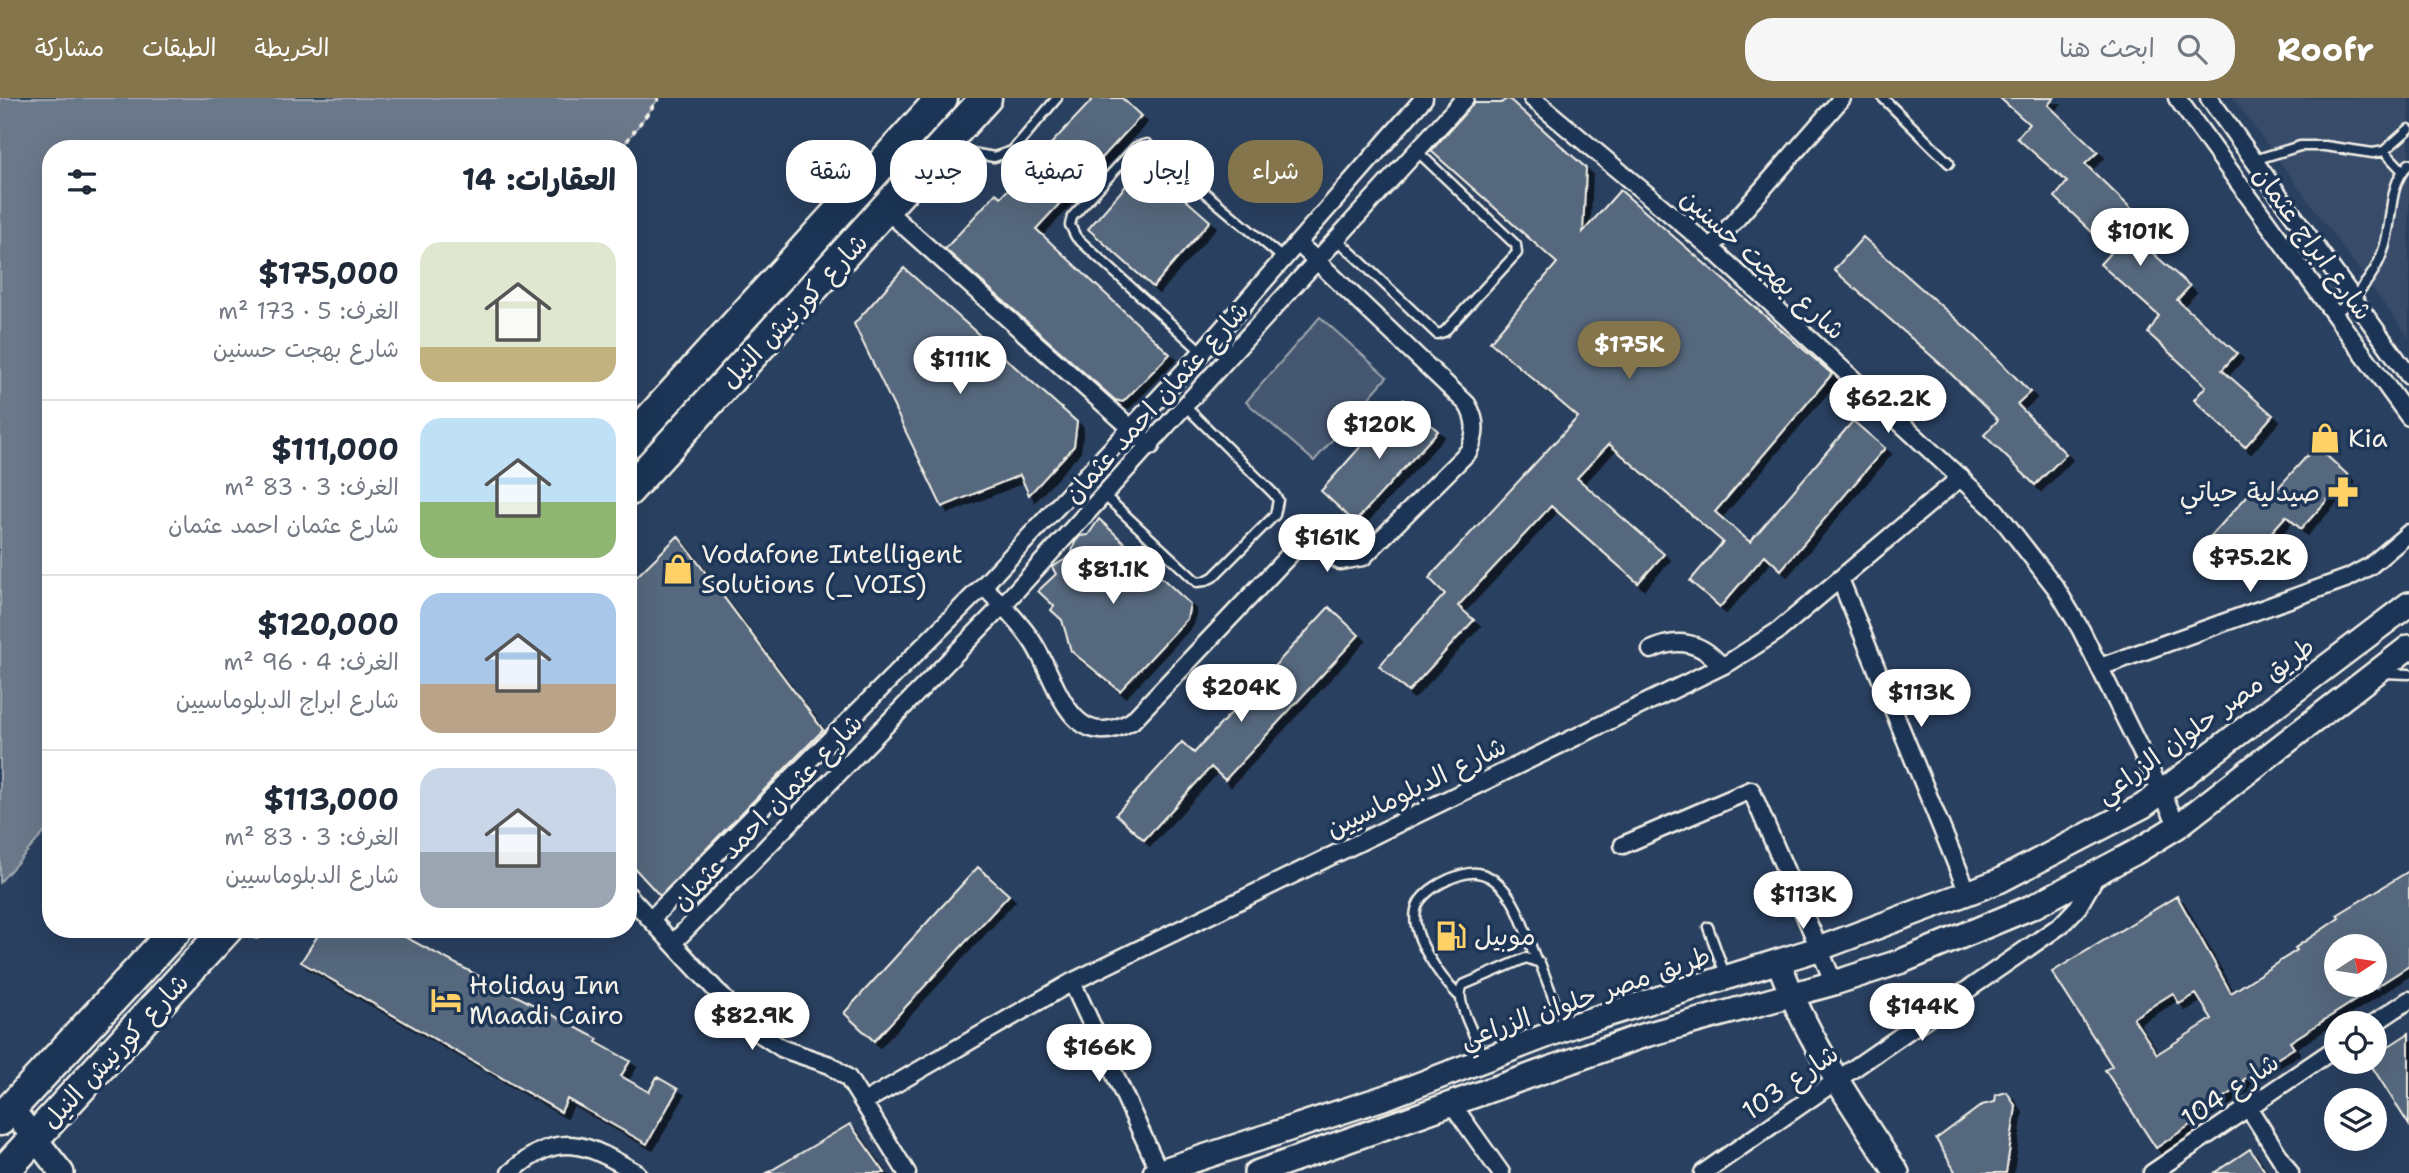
<!DOCTYPE html>
<html lang="ar">
<meta charset="utf-8">
<style>
body{margin:0;font-family:"Shantell Sans","Playpen Sans Arabic",sans-serif;background:#f6f6f7;color:#1f2937;direction:rtl;height:100vh;display:flex;flex-direction:column;font-size:26px;white-space:nowrap}
*{box-sizing:border-box;margin:0}
p{font-size:23px;color:#747a83}
.icon{flex:none;width:38px;height:38px;fill:none;stroke:currentColor;stroke-width:2;stroke-linecap:round;stroke-linejoin:round}
.map{position:relative;flex:1;overflow:hidden;direction:ltr}
.sheet{position:absolute;left:42px;top:42px;width:595px;height:798px;display:flex;flex-direction:column;background:#fff;border-radius:28px;box-shadow:0 7px 28px #0002;direction:rtl}
.sheet>*{flex:none}
.guide{position:absolute;left:658px;top:42px;width:665px;height:63px;direction:rtl;display:flex;gap:14px}
.needle{width:46px;rotate:78deg}
.fabs{position:absolute;left:2324px;top:836px;display:grid;gap:14px}
.fabs a{display:grid;place-items:center;width:63px;height:63px;border-radius:50%;background:#fff;box-shadow:0 7px 28px #0002;font-size:35px}
.price{position:absolute;translate:-50% -60px;padding:0 16px;border-radius:24px;background:#fff;color:#222;font-size:23px;line-height:46px;filter:drop-shadow(0 2px 4px #0008)}
.price::after{content:'';position:absolute;left:50%;top:42px;width:21px;height:16px;margin-left:-10px;background:inherit;clip-path:polygon(0 0,100% 0,50% 100%)}
.price.current{background:#84754c;color:#fff}
ul{padding:0;list-style:none}
li{display:flex;align-items:center;gap:21px;height:175px;padding:0 21px}
li+li{border-top:2px solid #e0e1e3}
li span{display:grid;place-items:center;flex:none;width:196px;height:140px;border-radius:21px;color:#555}
li>.icon{margin-inline-start:auto}
span .icon{width:84px;height:84px;fill:#fffc;stroke-width:1}
li b{font-size:30px}
h2{display:flex;justify-content:space-between;align-items:center;height:84px;padding:0 21px;font-size:30px}
.pill{padding:0 24px;border-radius:28px;background:#fff;box-shadow:0 7px 28px #0002;font-size:24px;line-height:63px}
.pill.current{background:#84754c;color:#fff}
header{display:flex;align-items:center;gap:42px;box-sizing:border-box;height:98px;padding:0 35px;background:#84754c;color:#fff}
header strong{font-size:33px}
nav{display:flex;gap:38px;margin-inline-start:auto;font-size:24px}
.search{width:490px;height:63px;background:#f6f6f7;display:flex;align-items:center;gap:18px;box-sizing:border-box;padding:0 24px;border-radius:28px;color:#747a83;font-size:26px}
.map>svg:first-child{display:block}
</style>
<header>
<strong>Roofr</strong>
<div class="search"><svg class="icon" aria-label="search" viewBox="0 0 24 24"><circle cx="10" cy="10" r="6"/><path d="M15 15l6 6"/></svg>ابحث هنا</div>
<nav><a>الخريطة</a><a>الطبقات</a><a>مشاركة</a></nav>
</header>
<div class="map">
<svg width="2409" height="1075" viewBox="0 0 2409 1075">
<defs>
<filter id="shadow"><feDropShadow dx="6" dy="6" stdDeviation="0" flood-color="#0009"/></filter>
</defs>
<rect width="100%" height="100%" fill="#2a4060"/>
<filter id="ink" filterUnits="userSpaceOnUse"><feTurbulence type="fractalNoise" baseFrequency=".0143" numOctaves="2"/><feDisplacementMap in="SourceGraphic" scale="14" xChannelSelector="R" yChannelSelector="G"/><feConvolveMatrix kernelMatrix="1 2 1 2 8 2 1 2 1" color-interpolation-filters="sRGB"/></filter>
<g filter="url(#ink)">
<path fill="#374c69" d="M2233,0h176v240z"/>
<path fill="#445771" stroke="#9ca4ac" stroke-width="2" d="M1320,219l67,60 -73,84 -68,-59z"/>
<path fill="#6a788a" stroke="#a1a8b0" stroke-width="2" d="M0,0h659l-38,51h-570v676l-51,57z"/>
<path fill="#56677d" stroke="#f4f1e8" stroke-width="2" fill-rule="evenodd" filter="url(#shadow)" d="M1094,0h28l19,18 -105,113 134,125 -47,48 -8,-2 -170,-151 51,-56 5,4z
M1508,0l78,70 -3,64 37,-42 212,184 -117,138 35,30 103,-121 32,27 -104,122 -16,-15 -45,52 -30,-26 33,-39 -114,-98 -32,34 87,76 -26,29 -87,-77 -93,100 16,14 -66,72 -29,-26 66,-72 -16,-16 149,-161 -88,-75 67,-79 -126,-112 43,-48h27z
M2000,0h54l-6,7 50,47 -13,12 58,56 -13,13 60,53 -13,14 60,53 -15,17 51,45 -28,32 -51,-47 12,-14 -58,-53 11,-17 -59,-52 12,-13 -57,-54 12,-15 -50,-44 12,-14z
M1145,66l65,57 -57,66 -65,-58z
M1863,139l110,97 57,58 -13,12 49,50 -31,31 -51,-50 14,-15 -54,-53 -110,-97z
M904,170l173,154 -3,24 -45,49 -9,-20 -78,32 -88,-183z
M1403,301l35,32 -83,91 -34,-31z
M2316,348l33,30 -48,53 -15,-13 -44,49 -31,-29 45,-50 13,12z
M1099,421l91,85 -3,15 -67,72 -49,-40 -9,-31 -11,-10 3,-4 -16,-15 18,-17 -4,-7 19,-11 4,-14 5,-6 8,-1z
M678,438l145,194 -163,166 -32,-35v-276z
M1329,509l30,28 -134,145 -14,-13 -67,73 -28,-26 66,-72 12,11z
M978,769l31,28 -135,146 -30,-28z
M2409,773v95l-119,76 4,6 -51,32 2,4 -48,31 2,4 -43,29 -51,-78 7,-4 -60,-94 125,-76 54,97 66,-43 -2,-2 44,-30 -2,-3zM2336,849h39v38h-39zM2173,895l6,11 17,-10 16,25 -55,35 -24,-36z
M322,831h68l208,110 -2,3 34,19 -9,15 28,16 8,-15 21,12 -31,55 -80,-45 -6,13 -260,-150z
M2409,935v92l-40,-63h6v-7z
M2007,994l9,15 -10,66h-50l-20,-34 46,-34 13,-3 1,-7z
M850,1026l35,49h-118z
M2250,1051l16,24h-52z"/>
<g fill="none" stroke-linecap="round" stroke-linejoin="round">
<g stroke="#f4f1e8" stroke-width="13">
<path id="lane" d="M1883,0l66,65
M950,51l44,8 18,-6 45,-53
M2384,53l18,19
M2254,62l46,-14h25l48,7 11,-2 25,-22
M1337,141l100,95 7,-2 73,-79 -1,-8 -98,-93
M2334,217c21,-18 40,-37 49,-64 11,-28 3,-65 26,-87
M1202,254l-126,-115 -6,-12 2,-8 64,-70 11,-3 138,116
M1105,398l92,86 8,-1 8,-4 62,-62 3,-15 -4,-6 -88,-87
M2384,575l25,1
M1708,829l18,50
M245,831l11,4 12,-4
M1458,897c-17,-17 -48,-59 -42,-85 4,-20 42,-39 61,-37 9,1 18,7 24,13 18,18 25,50 35,73
M1484,958c-7,-16 -31,-56 -21,-71l63,-27 14,5 24,63"/>
</g>
<g stroke="#f4f1e8" stroke-width="21">
<path id="street" d="M1532,0l179,150 285,263 60,77 25,42 97,196
M2177,0l232,319
M2209,0l200,278
M886,112l265,236
M1711,150l131,-150
M1840,481l128,314
M983,488c18,18 37,36 51,58 24,38 36,112 98,77l164,-173c19,-11 29,1 44,13l23,-4 105,-105c9,-17 9,-32 -1,-48l-168,-160
M1651,552c27,-13 51,-8 70,16
M2100,569l248,-89 22,-12 39,-33
M1623,747l128,-55 83,193
M628,797l123,133 32,21 47,16 18,13 59,95
M651,821l332,-333 219,-234 222,-254
M673,845l330,-338 462,-507
M1072,884l87,189
M2373,926l36,-24
M864,1004l208,-120 658,-320 48,-31 183,-154
M1452,1006l49,69
M2248,1009l42,66
M510,1075c49,-44 76,-30 127,0
M1703,1075l358,-248 17,-18 19,-33
M2152,1075l184,-125"/>
</g>
<g stroke="#f4f1e8" stroke-width="28">
<path id="secondary" d="M1779,864c27,77 74,144 118,211
M11,1010l51,65
M1155,1075l234,-77 188,-72 244,-76 178,-67 144,-75 266,-202
M1256,1075l386,-137 192,-53 68,-22 132,-55 100,-53 44,-27 231,-179"/>
</g>
<g stroke="#f4f1e8" stroke-width="35">
<path id="highway" d="M628,345l314,-345
M628,393l358,-393
M0,1022l177,-191
M2,1075l225,-244"/>
</g>
<path stroke="#f4f1e8" stroke-width="3.5" stroke-dasharray="5 5" stroke-linecap="butt" d="M621,51l38,-51"/>
<use href="#lane" stroke="#1d3557" stroke-width="8"/>
<use href="#street" stroke="#1d3557" stroke-width="16"/>
<use href="#secondary" stroke="#1d3557" stroke-width="23"/>
<use href="#highway" stroke="#1d3557" stroke-width="30"/>
</g>
</g>
<defs>
<g id="shop-bare" transform="scale(2.415)"><path d="M-5-2.5h2.3a2.7 3.5 0 0 1 5.4 0H5L5.5 6h-11ZM-1.5-2.5h3a1.5 2.3 0 0 0-3 0Z" fill="#ffd166" stroke="#1d3557" stroke-width="2.5" paint-order="stroke"/></g>
<g id="pharmacy-bare" transform="scale(2.415)"><path d="M-2-6h4v4h4v4h-4v4h-4v-4h-4v-4h4Z" fill="#ffd166" stroke="#1d3557" stroke-width="2.5" paint-order="stroke"/></g>
<g id="fuel-bare" transform="scale(2.415)"><path d="M-5.5-6h7V0h2V4h1.3V-2.5L3-4.5l.8-.8L6-3V5H2.5V1h-1V6h-7ZM-4.2-4.7v3.2H.2V-4.7Z" fill="#ffd166" stroke="#1d3557" stroke-width="2.5" paint-order="stroke"/></g>
<g id="hotel-bare" transform="scale(2.415)"><path d="M-6-4.5h1.5V1H6V5H4.5V3h-9V5H-6ZM-4 0a1.8 1.8 0 1 1 3.6 0ZM.5 0V-2.5h3Q6-2.5 6 0Z" fill="#ffd166" stroke="#1d3557" stroke-width="2.5" paint-order="stroke"/></g>
</defs>
<g fill-rule="evenodd">
<use href="#shop-bare" x="2325" y="340"/>
<use href="#pharmacy-bare" x="2343" y="394"/>
<use href="#shop-bare" x="678" y="471"/>
<use href="#fuel-bare" x="1451" y="838"/>
<use href="#hotel-bare" x="446" y="902"/>
</g>
<g text-anchor="middle" stroke-width="7" stroke-linejoin="round" paint-order="stroke">
<g font-size="26" fill="#f4f1e8" stroke="#1d3557">
<text transform="translate(2313 145) rotate(54)" y="9">شارع ابراج عثمان</text>
<text transform="translate(1763 166) rotate(42)" y="9">شارع بهجت حسنين</text>
<text transform="translate(794 213) rotate(-47)" y="9">شارع كورنيش النيل</text>
<text transform="translate(1156 304) rotate(-48)" y="9">شارع عثمان احمد عثمان</text>
<text transform="translate(2205 622) rotate(-36)" y="9">طريق مصر حلوان الزراعي</text>
<text transform="translate(1416 689) rotate(-26)" y="9">شارع الدبلوماسيين</text>
<text transform="translate(767 714) rotate(-46)" y="9">شارع عثمان احمد عثمان</text>
<text transform="translate(1585 899) rotate(-19)" y="9">طريق مصر حلوان الزراعي</text>
<text transform="translate(115 953) rotate(-47)" y="9">شارع كورنيش النيل</text>
<text transform="translate(1790 984) rotate(-35)" y="9">شارع 103</text>
<text transform="translate(2230 992) rotate(-34)" y="9">شارع 104</text>
</g>
<g font-size="26" fill="#f4f1e8" stroke="#1d3557" text-anchor="start">
<text x="2348" y="349">Kia</text>
<text x="2320" y="403" text-anchor="end">صيدلية حياتي</text>
<text x="701" y="465">Vodafone Intelligent<tspan x="701" dy="30">Solutions (_VOIS)</tspan></text>
<text x="1474" y="847">موبيل</text>
<text x="469" y="896">Holiday Inn<tspan x="469" dy="30">Maadi Cairo</tspan></text>
</g>
</g>
</svg>
<div class="fabs">
<a><svg class="needle" viewBox="-14 -14 28 28"><path d="M0-13l5 13h-10z" fill="#e53935"/><path d="M0 13l5-13h-10z" fill="#747a83"/></svg></a>
<a><svg class="icon" aria-label="locate" viewBox="0 0 24 24"><circle cx="12" cy="12" r="6"/><path d="M12 2v4M12 18v4M2 12h4M18 12h4"/></svg></a>
<a><svg class="icon" aria-label="layers" viewBox="0 0 24 24"><path d="M12 4l9 5-9 5-9-5zM3 14l9 5 9-5"/></svg></a>
</div>
<b class="price" style="left:2140px;top:170px">$101K</b>
<b class="price current" style="left:1629px;top:283px">$175K</b>
<b class="price" style="left:960px;top:298px">$111K</b>
<b class="price" style="left:1888px;top:337px">$62.2K</b>
<b class="price" style="left:1379px;top:363px">$120K</b>
<b class="price" style="left:1327px;top:476px">$161K</b>
<b class="price" style="left:2250px;top:496px">$75.2K</b>
<b class="price" style="left:1113px;top:508px">$81.1K</b>
<b class="price" style="left:1241px;top:626px">$204K</b>
<b class="price" style="left:1921px;top:631px">$113K</b>
<b class="price" style="left:1803px;top:833px">$113K</b>
<b class="price" style="left:1922px;top:945px">$144K</b>
<b class="price" style="left:752px;top:954px">$82.9K</b>
<b class="price" style="left:1099px;top:986px">$166K</b>
<div class="guide">
<a class="pill current">شراء</a>
<a class="pill">إيجار</a>
<a class="pill">تصفية</a>
<a class="pill">جديد</a>
<a class="pill">شقة</a>
</div>
<section class="sheet">
<h2>العقارات: 14<svg class="icon" aria-label="filters" viewBox="0 0 24 24"><path d="M4 7h16M4 17h16"/><circle cx="9" cy="7" r="2"/><circle cx="15" cy="17" r="2"/></svg></h2>
<ul>
<li><span style="background:linear-gradient(#dfe7d0 75%,#c2b280 0)"><svg class="icon" aria-label="home" viewBox="0 0 24 24"><path d="M3 11l9-7 9 7M6 9v11h12V9"/></svg></span><div><b>$175,000</b><p>الغرف: 5 · 173 m²</p><p>شارع بهجت حسنين</p></div></li>
<li><span style="background:linear-gradient(#bfe0f5 60%,#8fb573 0)"><svg class="icon" aria-label="home" viewBox="0 0 24 24"><path d="M3 11l9-7 9 7M6 9v11h12V9"/></svg></span><div><b>$111,000</b><p>الغرف: 3 · 83 m²</p><p>شارع عثمان احمد عثمان</p></div></li>
<li><span style="background:linear-gradient(#a9c7e8 65%,#b9a48a 0)"><svg class="icon" aria-label="home" viewBox="0 0 24 24"><path d="M3 11l9-7 9 7M6 9v11h12V9"/></svg></span><div><b>$120,000</b><p>الغرف: 4 · 96 m²</p><p>شارع ابراج الدبلوماسيين</p></div></li>
<li><span style="background:linear-gradient(#c9d6e8 60%,#9aa5b1 0)"><svg class="icon" aria-label="home" viewBox="0 0 24 24"><path d="M3 11l9-7 9 7M6 9v11h12V9"/></svg></span><div><b>$113,000</b><p>الغرف: 3 · 83 m²</p><p>شارع الدبلوماسيين</p></div></li>
</ul>
</section>
</div>
